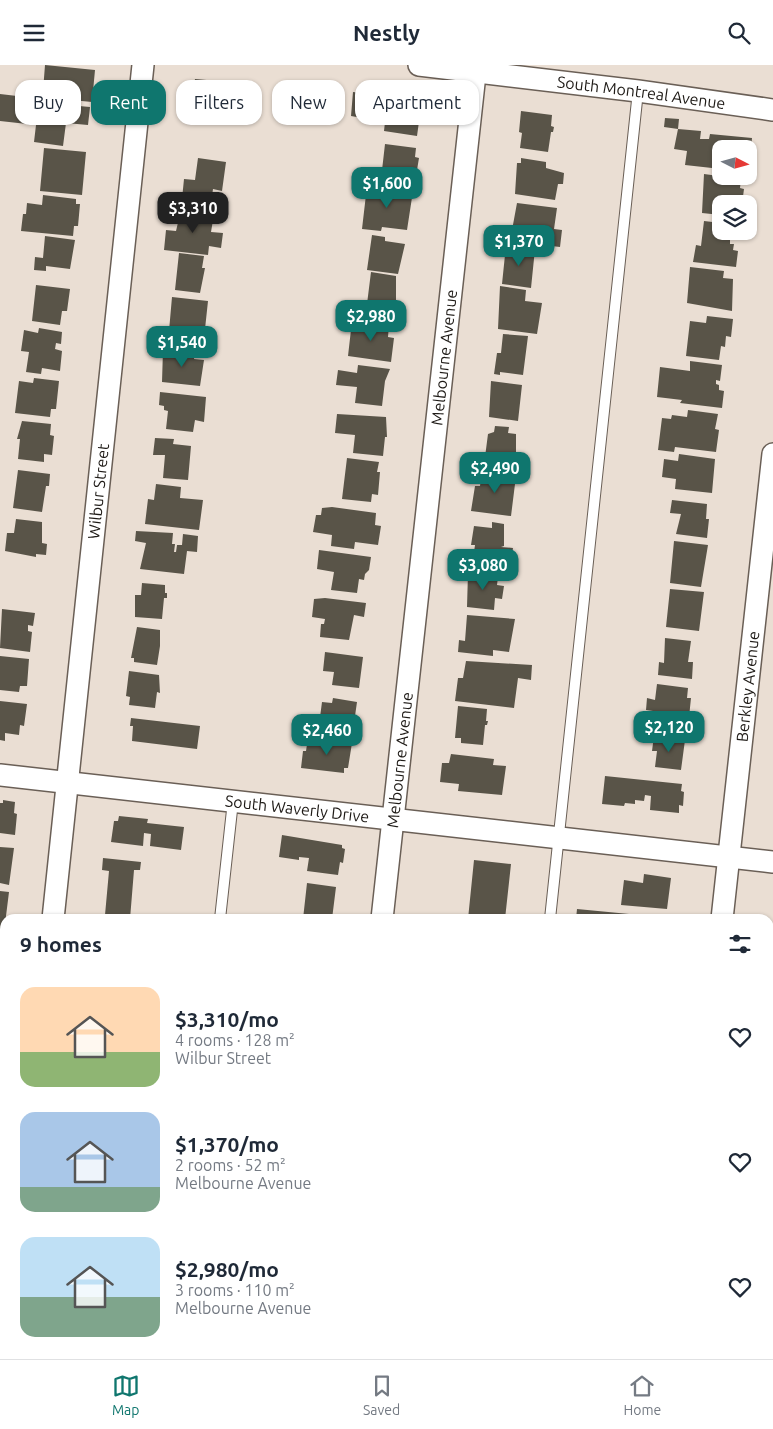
<!DOCTYPE html>
<meta charset="utf-8">
<style>
body{margin:0;font-family:Ubuntu,sans-serif;background:#f6f6f7;color:#1f2937;height:100vh;display:flex;flex-direction:column;font-size:19px;white-space:nowrap}
*{box-sizing:border-box;margin:0}
p{font-size:16px;color:#747a83}
.icon{flex:none;width:28px;height:28px;fill:none;stroke:currentColor;stroke-width:2;stroke-linecap:round;stroke-linejoin:round}
.map{position:relative;flex:1;overflow:hidden}
.drawer{position:absolute;left:0px;top:849px;width:774px;height:446px;display:flex;flex-direction:column;background:#fff;border-radius:15px 15px 0 0;box-shadow:0 1px 4px #0004}
.drawer>*{flex:none}
.banner{position:absolute;left:15px;top:15px;width:500px;height:45px;display:flex;gap:10px}
.needle{width:32px;rotate:96deg}
.controls{position:absolute;left:712px;top:75px;display:grid;gap:10px}
.controls a{display:grid;place-items:center;width:45px;height:45px;border-radius:10px;background:#fff;box-shadow:0 1px 4px #0004;font-size:25px}
.price{position:absolute;translate:-50% -42px;padding:0 11px;border-radius:10px;background:#0f766e;color:#fff;font-size:16px;line-height:32px;filter:drop-shadow(0 1px 2px #0008)}
.price::after{content:'';position:absolute;left:50%;top:30px;width:15px;height:11px;margin-left:-8px;background:inherit;clip-path:polygon(0 0,100% 0,50% 100%)}
.price.on{background:#222;color:#fff}
ul{padding:0;list-style:none}
li{display:flex;align-items:center;gap:15px;height:125px;padding:0 20px}
li span{display:grid;place-items:center;flex:none;width:140px;height:100px;border-radius:15px;color:#555}
li>.icon{margin-inline-start:auto}
span .icon{width:60px;height:60px;fill:#fffc;stroke-width:1}
li b{font-size:21px}
h2{display:flex;justify-content:space-between;align-items:center;height:60px;padding:0 20px;font-size:21px}
.pill{padding:0 18px;border-radius:15px;background:#fff;box-shadow:0 1px 4px #0004;font-size:18px;line-height:45px}
.pill.on{background:#0f766e;color:#fff}
header{display:flex;justify-content:space-between;align-items:center;height:65px;padding:0 20px;background:#fff;font-size:22px;font-weight:700}
.dock{display:flex;justify-content:space-around;align-items:center;height:70px;border-top:1px solid #e0e1e3;background:#fff;font-size:14px;color:#747a83}
.dock a{display:grid;justify-items:center;gap:2px}
.dock .on{color:#0f766e}
.map>svg:first-child{display:block}
</style>
<header><svg class="icon" aria-label="menu" viewBox="0 0 24 24"><path d="M4 6h16M4 12h16M4 18h16"/></svg>Nestly<svg class="icon" aria-label="search" viewBox="0 0 24 24"><circle cx="10" cy="10" r="6"/><path d="M15 15l6 6"/></svg></header>
<div class="map">
<svg width="773" height="1294" viewBox="0 0 773 1294">
<rect width="100%" height="100%" fill="#eaded3"/>
<path fill="#595448" d="M45,0l50,5 -3,32 -41,-4v-6l-8,-1z
M195,14l23,2 -2,10 7,1v7h8l-3,18 -37,-4 2,-14 -2,-1z
M353,27l69,8 -5,36 -33,-5 1,-9 -34,-6z
M0,29l68,8v3l22,2 -2,18 -22,-2 -3,23 -29,-4 2,-17 -36,-4z
M521,46l31,4 -1,11 3,1 -1,5h-2l-3,20 -28,-4 2,-15 -3,-1z
M665,53l14,1 -1,10 23,2 -1,8h9l1,-5 42,4 -2,20 -1,-9h-28v20l-36,-4 2,-14 -13,-2 4,-20 -14,-2z
M385,79l31,4 -1,9 4,1 -2,12h-3l-1,13 -32,-4z
M44,83l42,4 -4,43 -42,-4z
M198,93l28,4 -4,29 -9,-2 -2,14 -29,-4 2,-20 11,1z
M521,93l25,4v6l18,5 -1,11h-5l-3,16 -40,-6 2,-31h4z
M704,109l37,5 -1,9 4,1 -2,15h-21v11l-19,-2z
M367,121l46,5 -6,39 -25,-3 -1,4 -19,-2z
M43,130l33,4v5h4l-2,22h-4l-1,10 -52,-5 2,-17h3l1,-11 15,2z
M517,138l40,5 -3,21 8,1 -2,17 -50,-6z
M181,145l33,4 -3,18 12,1 -2,15 -12,-2 -1,9 -44,-5 2,-20 10,1z
M704,156l17,2v8h16l-1,9 -6,-1v5h4l-1,6 5,1 -2,16 -43,-5 3,-17 5,1z
M372,170l13,2v4l20,3 -7,30 -31,-4z
M45,171l30,4 -5,29 -24,-3v5l-12,-1 1,-13 8,1z
M510,181l25,3 -4,39 -29,-4 3,-29h3z
M179,188l25,3 -2,12h3l-5,25 -25,-3z
M690,202l34,4 -1,7 10,1 -1,32 -45,-8z
M371,207l25,4v39l-30,-3z
M36,220l34,4 -3,22h-5l-2,14 -28,-4z
M500,221l26,4 -1,11 17,2 -5,31 -39,-5z
M172,232l36,4 -3,28 -9,-2 -1,7 -26,-3z
M707,251l26,3 -2,18 -5,-1 -1,11 -4,-1 -2,14 -33,-4 4,-35 16,2z
M352,256l37,4 -1,12 6,1 -3,24 -43,-6z
M39,263l23,4 -1,12 -5,-1 -1,6 7,2 -2,20 -18,-3 -1,6 -15,-2 3,-20 -8,-1 3,-21 14,3z
M503,269l25,2 -5,39 -23,-3v3l-6,-1 3,-21h4z
M170,284l25,3 -1,7 10,1 -4,26 -38,-4 1,-32 7,1z
M690,296l32,4 -2,16 -4,-1v4l3,1v5l5,1 -2,17 -42,-5 2,-3 -25,-3 3,-30 30,4z
M358,300l32,4 -5,12 -3,25 -27,-3 2,-16 -21,-2 2,-15 19,3z
M34,313l25,3 -3,28h-5l-1,8 -35,-4 4,-32 14,2z
M491,316l31,4 -4,36 -29,-4z
M160,327l46,5 -2,25 -9,-2 -2,12 -27,-3 2,-18 -4,-1v-4l-5,-1z
M688,345l30,4 -3,15 4,1 -3,22 -41,-5 -1,5 -16,-2 4,-32 9,1 1,-4 15,2z
M337,349l49,3 1,20h-2l-2,19 -30,-3 2,-18 -20,-2z
M22,356l29,3 -1,11 4,1 -2,19 -8,-1v8l-26,-3 2,-20h-3z
M495,361l14,1 -1,6 8,1v18l-4,17 -25,-3 1,-9h-3l3,-23 6,-2z
M155,373l19,1 -1,5 18,2 -3,34 -25,-2 2,-23h-12z
M679,389l36,5 -3,34 -37,-4 1,-10 -14,-2 2,-18 14,2z
M347,393l32,4 -2,10h3l-2,23 -6,-1 -1,8 -29,-3z
M18,405l32,4 -1,12h-3l-4,26 -29,-4z
M482,407l34,4 -5,40 -40,-5 4,-25h5z
M156,419l25,3 -1,11 23,2 -4,30 -54,-6 3,-25 6,1z
M672,435l35,4 -1,15h3l-2,19 -31,-4 5,-20 -11,-1z
M332,442l44,6 -1,12 6,1 -3,19 -23,-3 -1,7 -23,-3 1,-11 -19,-3 3,-17h5l1,-7z
M16,454l26,3v21l5,1 -1,11 -10,-1v3l-31,-6 2,-18h7z
M492,457l12,2v22l-3,1 12,1 -2,11 -10,-1 -1,4 -27,-3 2,-14h-4l3,-19 18,2z
M136,466l37,2 -1,11h3l-1,8h2l1,-7h5l1,-11 15,2 -1,16 -10,-1 -3,23 -44,-5 6,-26 -11,-2z
M674,476l34,4 -7,42 -31,-4z
M319,485l52,7 -2,13 -4,4 -1,6 -5,-1 -2,14 -26,-3 3,-18 -17,-3z
M468,508l30,4 -1,8 7,1 -2,13 -7,-1 -1,12 -27,-3z
M142,518l23,2v8h2v5h-3l-2,21 -27,-2v-22h6z
M670,524l34,3 -5,39 -33,-4z
M325,533l41,5 -2,14 -10,-2 -5,25 -29,-3 1,-13h3l1,-5 -13,-2 2,-18z
M2,544l33,4 -2,13 -5,-1v6l4,1 -2,20 -30,-4z
M467,550l48,4 -6,33 -16,-2v6l-35,-4 1,-12 6,1z
M137,562l23,3v16l-3,19 -23,-3v-4h-3z
M665,573l26,3 -3,21h5l-1,17 -34,-4 1,-13 5,1z
M325,587l38,5 -4,31 -27,-3 2,-13 -11,-1z
M0,591l29,3 -2,27h-7l-1,6 -19,-2z
M466,596l66,4 -1,15 -13,-2 -4,30 -59,-7 3,-23h5z
M129,606l30,4 1,18 -3,-1 -2,16 -26,-3 1,-8 -4,-1z
M657,619l31,4 -1,10h4l-3,29 -36,-5 1,-11 -7,-1 1,-12 8,2z
M333,633l24,4 -2,14h2l-5,17 -25,-4 1,-3 -9,-1 3,-23 10,1z
M0,636l27,3 -3,22 -4,-1 -1,10 -14,-2v8l-5,-1z
M458,641l29,3 -1,12h2l-1,4h-2l-2,20 -22,-2v-5h-6z
M131,653l69,8 -3,23 -65,-8 1,-15h-3z
M654,671l31,4 -4,30 -26,-3 2,-16h-5z
M308,673l44,5 -4,25h-4v5l-43,-5 2,-17h3z
M451,689l43,5 -1,6 13,1 -4,29 -44,-4 1,-7 -19,-2 2,-19h7z
M605,711l77,8 -1,7 3,1 -1,14 -4,-1v8l-29,-3 1,-14 -6,-1 -1,6 -9,-1v4l-10,-1 -1,3 -22,-2z
M3,735l12,2 -1,11 3,1 -2,21 -15,-2v-30h3z
M119,751l29,3 -1,4 37,4 -3,23 -31,-4 1,-12 -7,-1 -1,13 -32,-4 3,-21h4z
M282,770l60,10v3l3,1 -2,14 -3,-1 -2,13 -31,-4 2,-13 -10,-1v3l-20,-3z
M0,782l14,1 -5,37 -9,-2z
M103,793l38,4 -1,8h-6l-4,49h-14l1,-2 -12,-2 4,-44 -7,-1z
M474,795l37,4 -6,55h-37z
M644,809l27,4 -4,31 -46,-4 3,-25 19,3z
M307,818l29,4 -4,32h-29z
M0,826l9,1 -5,40h-4z
M577,844l52,5 -1,5h-52z
M771,870h2v31h-4z
M0,877l4,1 -3,20h-1z
M770,914h3v14l-4,-1z
M769,966l4,1v33h-4z
M769,1014h4v33h-4z
M769,1059l4,1v36l-4,-1z
M770,1104l3,1v38l-4,-1z
M769,1150l4,1 -2,38h-2z
M769,1196h4v40l-4,-1z
M57,1290h28l14,2 -1,2h-42z
M400,1290h34v4z
M563,1290h63l-1,4h-53l-9,-1z
M726,1290h39l6,1 -1,3h-45z"/>
<g fill="none" stroke-linecap="round" stroke-linejoin="round">
<g stroke="#6a5f56" stroke-width="12">
<path id="lane" d="M220,854l13,-118
M550,854l88,-828
M170,1294v-4
M503,1294v-4"/>
</g>
<g stroke="#6a5f56" stroke-width="24">
<g id="street">
<path id="s1" d="M419,0l219,26 135,19"/>
<path id="s2" d="M0,710l773,87"/>
<path id="s3" d="M53,854l90,-854"/>
<path id="s4" d="M382,854l94,-854"/>
<path id="s5" d="M722,854l51,-465"/>
<path d="M6,1294l1,-4"/>
<path d="M335,1294v-4"/>
<path d="M674,1294v-4"/>
</g>
</g>
<use href="#lane" stroke="#fff" stroke-width="10"/>
<use href="#street" stroke="#fff" stroke-width="21"/>
</g>
<g text-anchor="middle" stroke-width="5" stroke-linejoin="round" paint-order="stroke">
<g font-size="16" fill="#1e1a16" stroke="#f7ebe0">
<text dy="6" stroke="none"><textPath href="#s1" startOffset="224">South Montreal Avenue</textPath></text>
<text dy="6" stroke="none"><textPath href="#s4" startOffset="565">Melbourne Avenue</textPath></text>
<text dy="6" stroke="none"><textPath href="#s3" startOffset="430">Wilbur Street</textPath></text>
<text dy="6" stroke="none"><textPath href="#s5" startOffset="234">Berkley Avenue</textPath></text>
<text dy="6" stroke="none"><textPath href="#s4" startOffset="160">Melbourne Avenue</textPath></text>
<text dy="6" stroke="none"><textPath href="#s2" startOffset="299">South Waverly Drive</textPath></text>
</g>
</g>
</svg>
<div class="controls">
<a><svg class="needle" viewBox="-14 -14 28 28"><path d="M0-13l5 13h-10z" fill="#e53935"/><path d="M0 13l5-13h-10z" fill="#747a83"/></svg></a>
<a><svg class="icon" aria-label="layers" viewBox="0 0 24 24"><path d="M12 4l9 5-9 5-9-5zM3 14l9 5 9-5"/></svg></a>
</div>
<b class="price" style="left:387px;top:144px">$1,600</b>
<b class="price on" style="left:193px;top:169px">$3,310</b>
<b class="price" style="left:519px;top:202px">$1,370</b>
<b class="price" style="left:371px;top:277px">$2,980</b>
<b class="price" style="left:182px;top:303px">$1,540</b>
<b class="price" style="left:495px;top:429px">$2,490</b>
<b class="price" style="left:483px;top:526px">$3,080</b>
<b class="price" style="left:669px;top:688px">$2,120</b>
<b class="price" style="left:327px;top:691px">$2,460</b>
<div class="banner">
<a class="pill">Buy</a>
<a class="pill on">Rent</a>
<a class="pill">Filters</a>
<a class="pill">New</a>
<a class="pill">Apartment</a>
</div>
<section class="drawer">
<h2>9 homes<svg class="icon" aria-label="filters" viewBox="0 0 24 24"><path d="M4 7h16M4 17h16"/><circle cx="9" cy="7" r="2"/><circle cx="15" cy="17" r="2"/></svg></h2>
<ul>
<li><span style="background:linear-gradient(#ffd9b3 65%,#8fb573 0)"><svg class="icon" aria-label="home" viewBox="0 0 24 24"><path d="M3 11l9-7 9 7M6 9v11h12V9"/></svg></span><div><b>$3,310/mo</b><p>4 rooms · 128 m²</p><p>Wilbur Street</p></div><svg class="icon" aria-label="heart" viewBox="0 0 24 24"><path d="M12 20l-8-8c-3-5 5-10 8-4 3-6 11-1 8 4z"/></svg></li>
<li><span style="background:linear-gradient(#a9c7e8 75%,#7fa58c 0)"><svg class="icon" aria-label="home" viewBox="0 0 24 24"><path d="M3 11l9-7 9 7M6 9v11h12V9"/></svg></span><div><b>$1,370/mo</b><p>2 rooms · 52 m²</p><p>Melbourne Avenue</p></div><svg class="icon" aria-label="heart" viewBox="0 0 24 24"><path d="M12 20l-8-8c-3-5 5-10 8-4 3-6 11-1 8 4z"/></svg></li>
<li><span style="background:linear-gradient(#bfe0f5 60%,#7fa58c 0)"><svg class="icon" aria-label="home" viewBox="0 0 24 24"><path d="M3 11l9-7 9 7M6 9v11h12V9"/></svg></span><div><b>$2,980/mo</b><p>3 rooms · 110 m²</p><p>Melbourne Avenue</p></div><svg class="icon" aria-label="heart" viewBox="0 0 24 24"><path d="M12 20l-8-8c-3-5 5-10 8-4 3-6 11-1 8 4z"/></svg></li>
</ul>
</section>
</div>
<nav class="dock">
<a class="on"><svg class="icon" aria-label="map" viewBox="0 0 24 24"><path d="M3 6l6-2 6 2 6-2v14l-6 2-6-2-6 2zM9 4v14M15 6v14"/></svg>Map</a>
<a><svg class="icon" aria-label="saved" viewBox="0 0 24 24"><path d="M7 4h10v16l-5-4-5 4z"/></svg>Saved</a>
<a><svg class="icon" aria-label="home" viewBox="0 0 24 24"><path d="M3 11l9-7 9 7M6 9v11h12V9"/></svg>Home</a>
</nav>
